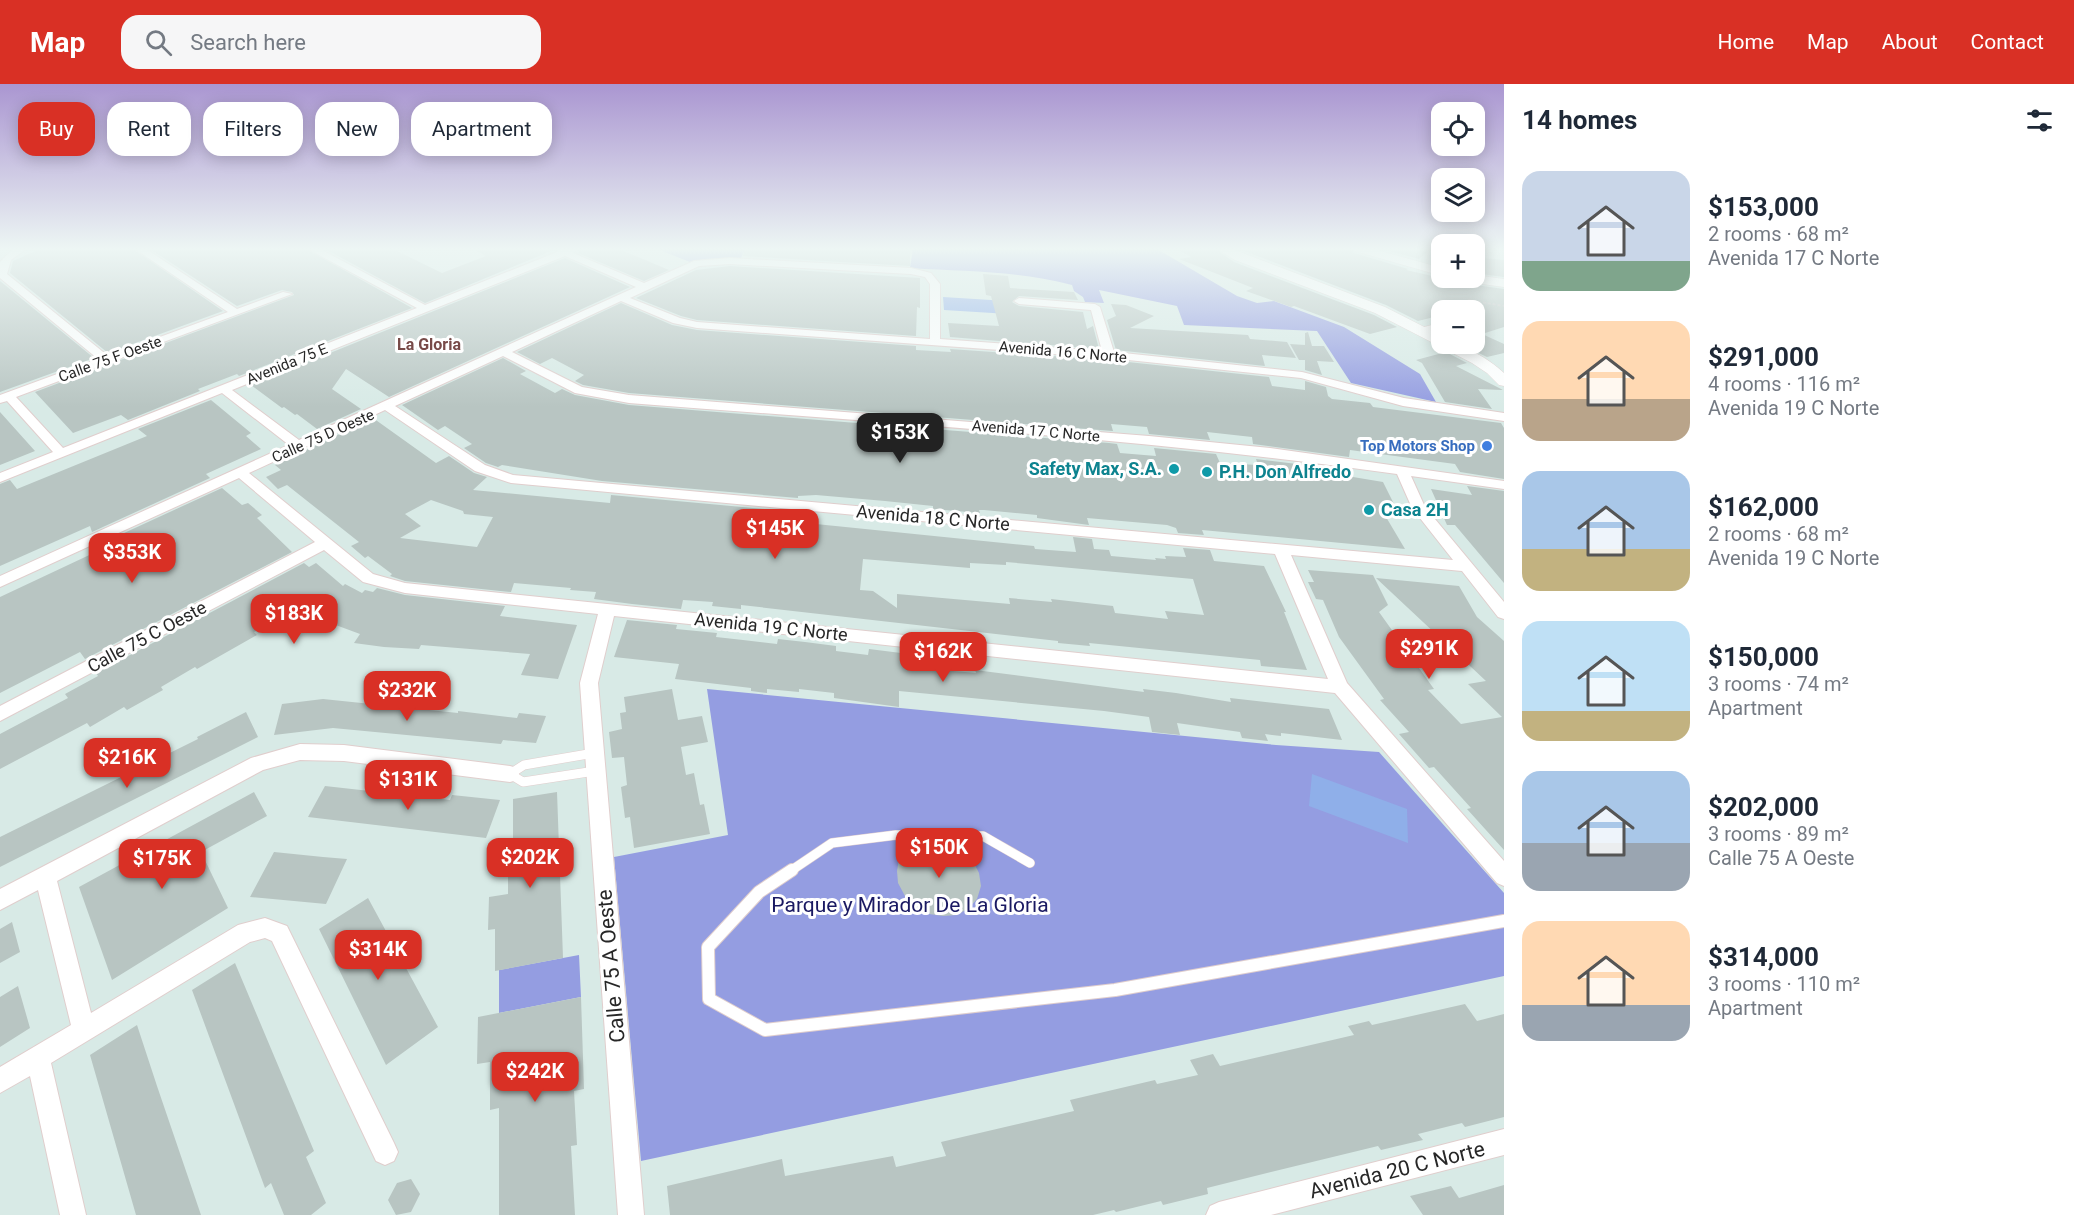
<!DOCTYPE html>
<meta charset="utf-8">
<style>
body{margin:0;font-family:Roboto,sans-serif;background:#f6f6f7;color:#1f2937;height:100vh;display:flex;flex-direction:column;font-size:22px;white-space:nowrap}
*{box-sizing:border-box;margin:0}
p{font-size:20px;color:#747a83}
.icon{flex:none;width:33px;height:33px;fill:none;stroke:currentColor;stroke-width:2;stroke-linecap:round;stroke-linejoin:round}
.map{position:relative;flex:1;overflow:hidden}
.sheet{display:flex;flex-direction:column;background:#fff;width:570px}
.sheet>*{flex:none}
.hud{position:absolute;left:18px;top:18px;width:570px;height:54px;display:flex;gap:12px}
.controls{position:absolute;left:1431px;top:18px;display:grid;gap:12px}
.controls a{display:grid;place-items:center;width:54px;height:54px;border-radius:12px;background:#fff;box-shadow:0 3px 15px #0003;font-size:30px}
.price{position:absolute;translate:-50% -51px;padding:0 14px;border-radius:12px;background:#d93025;color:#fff;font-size:20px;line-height:39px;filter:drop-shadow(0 2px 3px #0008)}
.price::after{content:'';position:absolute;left:50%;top:36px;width:18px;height:14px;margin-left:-9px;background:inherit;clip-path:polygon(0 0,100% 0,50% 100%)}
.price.active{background:#222;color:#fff}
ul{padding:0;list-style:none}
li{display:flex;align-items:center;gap:18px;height:150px;padding:0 18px}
li span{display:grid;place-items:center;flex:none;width:168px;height:120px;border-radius:18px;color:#555}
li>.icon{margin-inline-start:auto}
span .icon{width:72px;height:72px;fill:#fffc;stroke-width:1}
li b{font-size:26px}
h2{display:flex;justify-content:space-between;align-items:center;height:72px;padding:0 18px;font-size:26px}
.tag{padding:0 21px;border-radius:18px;background:#fff;box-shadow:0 3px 15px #0003;font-size:21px;line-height:54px}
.tag.active{background:#d93025;color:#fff}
header{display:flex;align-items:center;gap:36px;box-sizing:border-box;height:84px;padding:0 30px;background:#d93025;color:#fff}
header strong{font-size:28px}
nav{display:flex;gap:33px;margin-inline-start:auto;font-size:21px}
.search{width:420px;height:54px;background:#f6f6f7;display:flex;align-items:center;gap:15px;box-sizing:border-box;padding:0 21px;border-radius:18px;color:#747a83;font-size:22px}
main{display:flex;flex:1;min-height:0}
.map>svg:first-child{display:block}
</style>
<header>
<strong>Map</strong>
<div class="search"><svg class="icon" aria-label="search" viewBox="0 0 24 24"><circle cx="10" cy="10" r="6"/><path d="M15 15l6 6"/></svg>Search here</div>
<nav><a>Home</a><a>Map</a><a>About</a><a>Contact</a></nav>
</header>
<main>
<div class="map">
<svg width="1504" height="1131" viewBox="0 0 1504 1131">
<rect width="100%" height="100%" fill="#d8eae6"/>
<path fill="#949de1" d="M657,165h88l-4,9 -36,1 -15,3z
M913,165h244l80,47 20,7 17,-2 70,26 76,47 16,28 -85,-19 -34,-52 -133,-6 -7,-19 -78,-16 5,13 -19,-1 -2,-5 -9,-6 -2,-6c-57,-15 -105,-13 -162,-17z
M707,605l569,56 103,7 125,141v83l-863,185 -27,-304 114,-22z
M579,871l2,42 -82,16v-43z"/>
<path fill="#8fafe9" d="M943,213l64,4 2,13 -65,-4z
M1312,690l95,35 1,34 -99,-37z"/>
<path fill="#b8c5c2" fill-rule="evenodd" d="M40,165h93l90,62 -115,42 -98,-80 3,-12z
M150,165h156l106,59 -173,68 -2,-2 -39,15 2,2 -72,29 -7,-5 -48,18 -38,-41 259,-97 -2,-3 -10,-2 -45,16z
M325,165h68l49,24 44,-17 -13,-7h83l-131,54z
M581,165h38l50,21 -25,11 -66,-28z
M745,165h165v17l-167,-10z
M1177,165h38l19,13 140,53 23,12 -27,7 -76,-28 -3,1 -45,-16 7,-3 -74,-29 12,-2z
M1239,165h112l3,4 54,16 -2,1 62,14 36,5v38l-22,7 22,10v9l-17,4 -21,-10 8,-3v-34h-32v5l-24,6 -32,-16z
M1382,165h48l-11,10z
M1474,173l30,3v17l-30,-4z
M565,174l65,29 -241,110 -43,-28 -14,20 29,20 -44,20 -20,-15 -2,1 -11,-8 -2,1 -31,-23z
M730,182l190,12v30l-3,-1 -1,29 -219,-16 -16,-4 -45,-18 60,-28z
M983,190l25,2 2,12 64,4 4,8 -59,-4 -7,6 7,4 64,6 4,17 6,-3 6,23 -149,-12 -2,-14 51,3 -8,-30 -5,-1z
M0,197l94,77 -94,34z
M621,219l51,22 25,5 219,16v4l35,2 -1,-3 159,11 160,17 3,9 33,4v-9l21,6 2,9 4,3 38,4 3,4 128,16 3,5v51l-44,-7 -5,-8 -105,-14 -1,7 -96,-13 -1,-7 -45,-5 3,8 -61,-6 -2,-7 -36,-3 2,7 -484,-38 -46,-8 -8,-4 9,-6 -32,-17 -12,6 -23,-12z
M1111,220l15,1 28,11 -24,12 118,7 2,4 37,3 9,16 -34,-3 3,11 -149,-16 -9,-30 9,-4z
M1308,248l4,14h12l10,16 -17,-1 5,14 -17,-5v-10h-6l-9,-16 15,1v-12z
M1446,268l21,11 -11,3 47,24 -25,-1 14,20 -47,-7 -23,-39 -6,-3z
M503,274l23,13 -6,3 35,19 7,-4 13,6 54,10 480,38 8,1 3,9 36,3 -2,-8 62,6 4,9 38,2 -2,-6 91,11v6l36,6 18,36 -15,-1 19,32 -203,-19 2,5 -26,-2 -2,-5 -9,-3 -80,-7 2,7 -52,-7v-3l-53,-5h-5l1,3 -47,-4v-3l-48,-5 -69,-6 -18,1v2l-196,-17 -100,-16 -4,2 -12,-4 -22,-15 8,-4 -27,-18 -7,4 -36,-25z
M211,316l40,33 -5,3 15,13 -55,25 4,4 -118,54 -2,-6 -90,40v-82l10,-4 7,9 130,-53 -9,-7z
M0,328l35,39 -35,14z
M373,334l63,45 13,-7 25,17 13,4 -14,13 137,13 1,-8 186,17 -1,10 238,24 1,3 41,3 -3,-15 19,2 2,10 15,1 2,6 45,4 -1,-2 11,1 -1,-3 21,1 -3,-9 27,2 4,11 50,5 22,46h-2l23,58 -46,-4 -1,-6 -171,-17 1,3 -32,-3v-2l-317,-36v4l-29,-3 1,-4 -30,-2 -2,9 -49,-5 -38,-5 2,-7 -26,-2 1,-2 -57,-5 -3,9 -106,-11 -15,-5 2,-2 -24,-18 -3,2 -14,-12 8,-4 -72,-57 -9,4 -12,-12 15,-7 -6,-5zM431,416l32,11 1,3 29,3 -16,30 -77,-9 21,-12 -16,-12zM863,475l107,9v-5l36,2v-3l187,17 11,36 -39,-4 3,8 -53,-6 -2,-7 -62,-7 1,3 -43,-4 1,6 -113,-10v14l-24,-17 -13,-1z
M1467,402l37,5v92l-49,-58h-8l-16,-36 41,6z
M222,404l20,17 6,-2 14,12 -5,3 35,34 -207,107 -5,-7 -80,41v-96l100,-47 -2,-5z
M304,479l5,4 7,-4 27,23 2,-2 17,9 3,-3 8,2 4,-4 28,7 100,11 -5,10 77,9 -19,54 -37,-4 9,-21 -109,-9 -2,4 -35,-2 -30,-4 6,-9 -27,-10 -30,-17 -49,25 3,3 -60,34 -2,-2 -34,20 2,3 -36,20 -3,-3 -34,20 -3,-4 -87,46v-35l68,-36 -3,-4 33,-18 -2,-3z
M1308,486l65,5 15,30 -9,7 55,77 -6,1 33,34 41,-7 -34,-33 18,-3 -110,-103 83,8 18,31 27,24v209l-37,-41 4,-1 -37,-41 -5,1 -30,-34 10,-2 -29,-32 4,-1 -45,-62 -16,-37 -7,-1 -8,-17h6z
M627,536l50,5 -1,4 41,4 -1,4 27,3 34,4 1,-5 27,3 31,4v5l32,4 1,-6 32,4v6l30,3v7l45,4 -1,-3 169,22 -1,-3 33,4 55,9 -1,-4 99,11 13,31 -61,-7v3l-16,-2 3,7 -26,-3 -2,-6 -63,-9 3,12 -28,-3 -3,-15 -45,-6 -205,-20v16l-65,-9v-5l-35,-4v3l-32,-3v4l-16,-2v-3l-76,-9 4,-15 -65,-7z
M672,605l6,31 24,-4 6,26 -27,5 5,28 8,-2 6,32 4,-1 6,30 -76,14 -4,-31 -5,1 -4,-31 6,-2 -3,-28 -12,1 -3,-26 13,-3 -2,-16 6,-1 -2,-15z
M323,615l135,14v-2l59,7 2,-5 27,3 -10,27 -33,-3 -2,4 -168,-16 -59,7 8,-31z
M246,628l12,25 -258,130v-30l198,-98 -1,-2z
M325,702l125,14 2,-5 48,5 -14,38 -178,-21z
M254,708l13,24 -66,36 27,56 -116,72 -33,-93z
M557,708l6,166 -68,13v-42l-7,1 1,-33 19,-3v-36l5,-1v-58z
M919,758l34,2 20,17 6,12 2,13 -4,13 -8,9 -12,7 -14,1 -14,-2 -13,-8 -11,-10 -7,-13 -1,-12 2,-12 7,-9z
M274,768l49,5 24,2 -21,45 -76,-7z
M368,814l70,129 -52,38 -67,-136z
M12,838l8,30 -20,11v-34z
M235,879l79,188 -8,6 20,46 -15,12h-27l-13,-32 -6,5 -73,-198z
M18,902l12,42 -30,19v-50z
M581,913l3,92 -10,2 3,54 -6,1 4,69h-76v-107l-9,2v-48l-13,2 1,-47z
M1465,920l12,17 27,-7v103l-39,10 -3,-4 -44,11 5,6 -42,10 -3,-4 -127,31 -44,11 1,6 -45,11 -2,-4 -45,11 -2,-2 -21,5h-423l-3,-29 115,-27 3,17 108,-20 3,11 50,-11 -5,-14 133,-31 -4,-11 85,-20 2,4 41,-9 -8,-15 23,-6 7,12 134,-31 -6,-9 21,-5 3,4z
M137,941l20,61 44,129h-65l-46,-160z
M411,1095l9,15 -9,18 -15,3 -8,-15 9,-17z
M1504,1101v30h-81l-13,-19 41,-10 8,12z"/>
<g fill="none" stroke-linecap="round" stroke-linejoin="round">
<g stroke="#e0cecd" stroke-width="6">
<path id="service-far2" d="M1419,247l23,-6"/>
</g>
<g stroke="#e0cecd" stroke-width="10">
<path id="service-far1" d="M594,669l-70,12 -14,9 13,8 72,-11
M789,788l43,-29 64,-8 87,1 47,27"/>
</g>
<g stroke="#e0cecd" stroke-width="14">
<path id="service" d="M792,786l-33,22 -51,55 1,52 56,31 350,-40 389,-69"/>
</g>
<g stroke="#e0cecd" stroke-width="2">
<path id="minor" d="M13,165h13l-15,11 -4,14 101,82 120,-44 -93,-63h11l91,60 46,-17 9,2 -276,103 47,51 354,-140 -109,-59h12l105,56 132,-53 1,-3h21l-6,4 71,30 50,-22 36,-3 181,10 20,5 9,11v55l162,12 -11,-41 -72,-6 -5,-3 5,-3 76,6 5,3 14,45 188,20 102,26 100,15v8l-101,-15 -102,-28 -192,-20 -412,-30 -24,-5 -52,-22 -109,51 70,35 47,8 520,41 121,12 234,33v8l-93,-13 14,31 79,95v17l-6,-2 -36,-46 -171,-16 56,128 157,178v25l-7,-3 -162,-190 -721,-77 -16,67 46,532h-26l-38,-532 18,-69 -193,-21 -42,-11 -39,-32 -324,171v-15l315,-164 -76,-64 -239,109v-11l289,-131 -67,-52 -222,89v-9l53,-21 -46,-51 -7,2v-8l98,-36 -98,-81v-16zM565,172l71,31 -337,153 -67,-50zM730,180l181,10 14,3 5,7v55l-233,-17 -17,-4 -50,-20 69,-32zM503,272l72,37 54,10c256,20 513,35 768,71l15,34 41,52 -940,-85 -28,-10 -90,-59zM385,326l90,61 36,12 764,71 53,125 -923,-96 -32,-9 -124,-101z
M300,660l44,1 166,21 7,2 2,6 -2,6 -7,2 -166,-21 -44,-1 -37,10 -206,111 34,132 147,-88 27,-7 22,8 107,217 4,9 -4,9 -9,4 -9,-4 -104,-220 -7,-3 -15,4 -199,121 35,152h-26l-30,-139 -30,17v-26l71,-42 -33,-135 -38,20v-21l251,-131z
M1504,1045v26l-233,60h-65l4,-9 9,-4z"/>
</g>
<g stroke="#e0cecd" stroke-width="1">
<path id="tertiary" d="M1217,165h15l153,58 57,29v8c22,0 46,14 62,29v13l-5,-1 -12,-12 -15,-10 -97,-50 -140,-53z
M1353,165h20l69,19v8l-87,-25z
M1474,191l30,4v8l-36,-5 -6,-4h12z"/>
</g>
<path stroke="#c7c7c7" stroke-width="2" stroke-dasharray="3 2" stroke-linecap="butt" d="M1468,216l36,6"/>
<use href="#service-far2" stroke="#fff" stroke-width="5"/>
<use href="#service-far1" stroke="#fff" stroke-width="9"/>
<use href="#service" stroke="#fff" stroke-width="12"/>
<use href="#minor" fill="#fff" fill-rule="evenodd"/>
<use href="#tertiary" fill="#fff" fill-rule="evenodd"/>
</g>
<linearGradient id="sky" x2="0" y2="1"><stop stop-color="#aa96d1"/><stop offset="0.51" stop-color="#edf6f4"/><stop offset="1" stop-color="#edf6f4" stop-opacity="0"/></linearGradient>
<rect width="1504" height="323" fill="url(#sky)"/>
<circle fill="#3f7fe0" stroke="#fff" stroke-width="2" cx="1487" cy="362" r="6"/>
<g fill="#0f9aa8" stroke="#fff" stroke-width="2">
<circle cx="1174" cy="385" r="6"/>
<circle cx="1207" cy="388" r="6"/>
<circle cx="1369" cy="426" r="6"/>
</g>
<g text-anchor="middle" stroke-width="6" stroke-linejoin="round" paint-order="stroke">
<g font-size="15" fill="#272727" stroke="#fff">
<text transform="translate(1063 268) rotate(5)" y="5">Avenida 16 C Norte</text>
<text transform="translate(110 275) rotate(-20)" y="5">Calle 75 F Oeste</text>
<text transform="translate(287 280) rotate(-22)" y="5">Avenida 75 E</text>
<text transform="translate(1036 347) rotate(5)" y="5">Avenida 17 C Norte</text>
<text transform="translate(323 352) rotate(-24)" y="5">Calle 75 D Oeste</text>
</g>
<g font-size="15" font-weight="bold" fill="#366cbe" stroke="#fff" text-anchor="end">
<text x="1475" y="367">Top Motors Shop</text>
</g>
<g font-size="16" font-weight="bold" fill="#774a48" stroke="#fff">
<text x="429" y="266">La Gloria</text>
</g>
<g font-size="18" font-weight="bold" fill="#0d838f" stroke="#fff" text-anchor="start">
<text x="1162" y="391" text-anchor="end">Safety Max, S.A.</text>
<text x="1219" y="394">P.H. Don Alfredo</text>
<text x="1381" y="432">Casa 2H</text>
</g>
<g font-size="18" fill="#272727" stroke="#fff">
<text transform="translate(933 434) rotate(5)" y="6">Avenida 18 C Norte</text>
<text transform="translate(771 543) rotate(6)" y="6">Avenida 19 C Norte</text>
<text transform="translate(147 553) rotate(-28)" y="6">Calle 75 C Oeste</text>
</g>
<g font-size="21" fill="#1a1962" stroke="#fff">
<text x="910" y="828">Parque y Mirador De La Gloria</text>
</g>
<g font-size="21" fill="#272727" stroke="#fff">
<text transform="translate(611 882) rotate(-95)" y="7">Calle 75 A Oeste</text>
<text transform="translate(1397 1086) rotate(-14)" y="7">Avenida 20 C Norte</text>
</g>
</g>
</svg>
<div class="controls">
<a><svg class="icon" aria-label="locate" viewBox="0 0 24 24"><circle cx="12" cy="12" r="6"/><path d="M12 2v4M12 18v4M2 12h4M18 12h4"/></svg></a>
<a><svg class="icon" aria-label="layers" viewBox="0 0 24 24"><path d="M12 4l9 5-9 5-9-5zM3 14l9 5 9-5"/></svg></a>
<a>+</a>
<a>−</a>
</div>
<b class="price active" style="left:900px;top:380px">$153K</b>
<b class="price" style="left:775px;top:476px">$145K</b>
<b class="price" style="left:132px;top:500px">$353K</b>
<b class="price" style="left:294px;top:561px">$183K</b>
<b class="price" style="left:1429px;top:596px">$291K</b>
<b class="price" style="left:943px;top:599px">$162K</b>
<b class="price" style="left:407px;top:638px">$232K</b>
<b class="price" style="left:127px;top:705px">$216K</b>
<b class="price" style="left:408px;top:727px">$131K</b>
<b class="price" style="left:939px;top:795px">$150K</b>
<b class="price" style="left:530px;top:805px">$202K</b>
<b class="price" style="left:162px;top:806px">$175K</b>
<b class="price" style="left:378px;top:897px">$314K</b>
<b class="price" style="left:535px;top:1019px">$242K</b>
<div class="hud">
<a class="tag active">Buy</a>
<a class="tag">Rent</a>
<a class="tag">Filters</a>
<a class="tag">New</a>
<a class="tag">Apartment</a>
</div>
</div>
<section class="sheet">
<h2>14 homes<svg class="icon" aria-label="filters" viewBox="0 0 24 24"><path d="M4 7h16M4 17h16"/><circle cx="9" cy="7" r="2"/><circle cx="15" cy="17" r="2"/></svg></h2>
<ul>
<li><span style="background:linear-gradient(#c9d6e8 75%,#7fa58c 0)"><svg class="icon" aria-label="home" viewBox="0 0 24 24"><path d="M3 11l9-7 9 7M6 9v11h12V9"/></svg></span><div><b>$153,000</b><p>2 rooms · 68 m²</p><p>Avenida 17 C Norte</p></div></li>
<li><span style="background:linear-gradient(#ffd9b3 65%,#b9a48a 0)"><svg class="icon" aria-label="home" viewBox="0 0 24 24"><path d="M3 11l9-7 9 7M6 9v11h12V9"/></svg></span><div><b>$291,000</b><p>4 rooms · 116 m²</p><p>Avenida 19 C Norte</p></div></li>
<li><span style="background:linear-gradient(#a9c7e8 65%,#c2b280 0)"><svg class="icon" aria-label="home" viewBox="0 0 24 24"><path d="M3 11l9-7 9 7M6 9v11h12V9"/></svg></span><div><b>$162,000</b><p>2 rooms · 68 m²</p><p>Avenida 19 C Norte</p></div></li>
<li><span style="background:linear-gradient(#bfe0f5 75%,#c2b280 0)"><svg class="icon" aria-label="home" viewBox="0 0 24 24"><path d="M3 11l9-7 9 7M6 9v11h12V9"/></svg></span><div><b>$150,000</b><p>3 rooms · 74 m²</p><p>Apartment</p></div></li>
<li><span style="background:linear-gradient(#a9c7e8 60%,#9aa5b1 0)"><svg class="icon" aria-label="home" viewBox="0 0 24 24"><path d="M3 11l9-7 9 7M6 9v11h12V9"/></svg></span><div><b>$202,000</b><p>3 rooms · 89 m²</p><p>Calle 75 A Oeste</p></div></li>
<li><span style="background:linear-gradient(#ffd9b3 70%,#9aa5b1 0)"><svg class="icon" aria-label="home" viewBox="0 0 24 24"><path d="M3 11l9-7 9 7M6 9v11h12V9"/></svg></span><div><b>$314,000</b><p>3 rooms · 110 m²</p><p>Apartment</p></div></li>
</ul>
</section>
</main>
